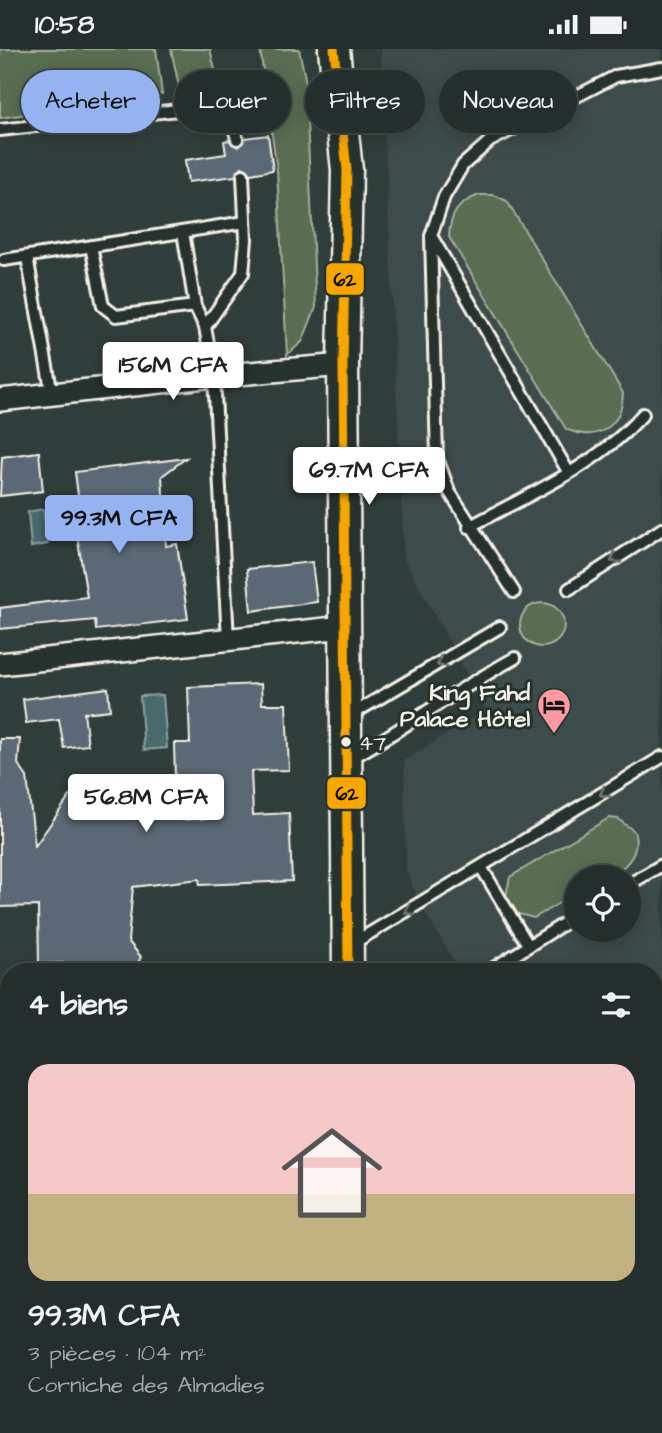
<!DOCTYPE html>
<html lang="fr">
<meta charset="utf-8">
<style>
body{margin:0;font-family:"Architects Daughter",sans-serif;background:#303a38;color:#f1f3f6;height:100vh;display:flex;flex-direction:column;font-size:26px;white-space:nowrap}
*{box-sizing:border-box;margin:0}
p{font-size:23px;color:#a3a8a9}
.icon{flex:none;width:38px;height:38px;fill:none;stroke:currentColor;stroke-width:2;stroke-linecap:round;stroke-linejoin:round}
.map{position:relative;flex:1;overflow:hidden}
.drawer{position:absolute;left:0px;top:914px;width:663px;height:471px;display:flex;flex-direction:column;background:#242e2c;border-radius:28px 28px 0 0;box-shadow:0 4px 18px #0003,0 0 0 2px #414a48}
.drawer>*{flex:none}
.banner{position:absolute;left:21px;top:21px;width:621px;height:63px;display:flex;gap:14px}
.buttons{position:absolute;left:564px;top:816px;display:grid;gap:14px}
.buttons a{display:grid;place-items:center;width:77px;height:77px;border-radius:50%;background:#242e2c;box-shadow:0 4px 18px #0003,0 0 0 2px #414a48;font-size:35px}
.price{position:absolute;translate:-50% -60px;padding:0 16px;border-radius:7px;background:#fff;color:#222;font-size:23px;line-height:46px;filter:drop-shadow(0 2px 4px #0008)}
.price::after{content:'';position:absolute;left:50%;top:42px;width:21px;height:16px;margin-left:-10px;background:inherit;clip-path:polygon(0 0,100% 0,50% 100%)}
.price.on{background:#95b2f1;color:#111}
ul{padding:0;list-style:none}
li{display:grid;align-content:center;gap:14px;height:371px;padding:0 28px}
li+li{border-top:2px solid #414a48}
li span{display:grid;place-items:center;height:217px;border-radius:21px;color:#555}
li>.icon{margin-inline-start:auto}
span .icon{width:126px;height:126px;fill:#fffc;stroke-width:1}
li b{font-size:30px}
h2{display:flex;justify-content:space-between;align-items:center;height:84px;padding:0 28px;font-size:30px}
.tag{padding:0 24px;border-radius:32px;background:#242e2c;box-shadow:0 4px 18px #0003,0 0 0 2px #414a48;font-size:24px;line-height:63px}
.tag.on{background:#95b2f1;color:#111}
.status{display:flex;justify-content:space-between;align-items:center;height:49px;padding:0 35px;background:#242e2c;direction:ltr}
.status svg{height:19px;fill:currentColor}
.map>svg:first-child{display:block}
</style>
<div class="status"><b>10:58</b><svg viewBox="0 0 49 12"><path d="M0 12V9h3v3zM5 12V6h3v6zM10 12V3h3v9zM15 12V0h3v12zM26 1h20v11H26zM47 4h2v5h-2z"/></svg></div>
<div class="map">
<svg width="662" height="1384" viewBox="0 0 662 1384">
<rect width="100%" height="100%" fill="#303e3b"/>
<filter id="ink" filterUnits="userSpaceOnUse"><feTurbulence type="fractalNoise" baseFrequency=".0143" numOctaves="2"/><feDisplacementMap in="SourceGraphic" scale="14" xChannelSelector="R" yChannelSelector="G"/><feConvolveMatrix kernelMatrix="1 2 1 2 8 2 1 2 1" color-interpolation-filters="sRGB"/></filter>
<g filter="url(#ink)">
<path fill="#3d4b4c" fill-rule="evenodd" d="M381,0h281v1384h-183l-5,-8h180v-454h-194l-40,-67 -14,-34 -2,-109 82,-52 -82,-150zM576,828h52v52h-52z"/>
<path fill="#596d51" stroke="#a6af9c" stroke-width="2" d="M0,0h156l6,45 -162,24z
M171,0h39l7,29 -10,3 1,9 -27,6z
M260,0h39l6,29 11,229 -14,35 -15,13 -10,-185z
M479,146h15l13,6 116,192c-1,34 -26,50 -57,36l-117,-192c1,-23 9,-34 30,-42z
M520 576a22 22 0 1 1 44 0a22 22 0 1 1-44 0Z
M609,769l9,1 16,12c7,21 -8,40 -30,46 -8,2 -20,0 -28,0v16l-42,25 -19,-5 -9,-17 4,-19z"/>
<path fill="#486b6d" stroke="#8da19e" stroke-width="2" d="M43,460l5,35 -17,3 -3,-35z
M163,646l4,53 -23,2 -4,-54z"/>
<path fill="#5a6975" stroke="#f4f1e8" stroke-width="2" d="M268,86l5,35 -22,4 -9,-7 -7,9 -47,6 -3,-22 41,-6 -2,-13 5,-1 9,7 7,-9z
M39,403l4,39 -43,5 2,-39z
M186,409l-24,18 4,70 11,-2 11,75 -92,11 -1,-10 -95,9v-21l87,-11 -10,-62 6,-1 -8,-62z
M312,513l5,40 -66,9 -4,-42z
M261,635l1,20h24l3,66 -38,1 2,44 36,-2 3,68 -92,4 -1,-6 -66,8 -5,54 13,16 -7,14h-72v-8l-23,1 -1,-58 -38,1v-168h20l-2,25 9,13 8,69 35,-50 14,-4 24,9 17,-2 22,-12 27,4 3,29 36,-2 -2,-41 -36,1 -1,-35h16l-2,-56z
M108,639l2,22 -26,3 4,32 -24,3 -5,-29 -33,4 -3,-24z"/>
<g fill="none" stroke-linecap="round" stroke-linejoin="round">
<g stroke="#f4f1e8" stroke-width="16">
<path id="lane" d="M0,81l223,-25 6,2 8,32
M183,183l12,74 10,21
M433,190l136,234
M91,197l12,60 13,10 79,-10
M27,208l25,137
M4,211l241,-38
M469,478c60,-33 129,-61 174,-113
M569,540l93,-60
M514,543l-65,-101 -12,-33 -6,-222 13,-39 19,-32 27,-24 126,-65 46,-8
M228,591l-14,-264 -9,-49 38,-54 3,-33 -3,-65
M349,667l151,-89
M350,710c56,-32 108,-70 165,-101
M481,818l47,78
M628,836l34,-20
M352,895l310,-187
M489,922l87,-55
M654,1292l8,-5
M654,1344l8,-5
M548,1381l12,3
M588,1384l14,-8"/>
</g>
<g stroke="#f4f1e8" stroke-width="26">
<path id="street" d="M0,351l214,-24 129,-11
M0,615l344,-37
M0,1053l9,2
M0,1245l9,3
M47,1384l3,-8"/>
</g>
<g stroke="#f4f1e8" stroke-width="35">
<path id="secondary" d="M334,0l13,121 -4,195 5,606
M352,1376v8"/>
</g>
<use href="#lane" stroke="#26332d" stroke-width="10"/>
<use href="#street" stroke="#26332d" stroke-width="21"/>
<use href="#secondary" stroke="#26332d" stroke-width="30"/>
<g stroke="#26332d" stroke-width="14">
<path id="bus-1" d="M334,0l13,121 -4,195 5,606"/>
</g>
<use href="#bus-1" stroke="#f7a600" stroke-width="9"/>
</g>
<defs><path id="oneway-chevron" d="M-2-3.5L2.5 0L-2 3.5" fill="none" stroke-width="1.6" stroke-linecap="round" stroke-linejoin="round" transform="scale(1.75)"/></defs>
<g stroke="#6e766e">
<use href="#oneway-chevron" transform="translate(615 510) rotate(147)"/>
<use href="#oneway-chevron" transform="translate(441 614) rotate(148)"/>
<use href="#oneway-chevron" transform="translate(604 744) rotate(149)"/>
<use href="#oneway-chevron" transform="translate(409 862) rotate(150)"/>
</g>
</g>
<defs>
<g id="hotel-pin" transform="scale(1.75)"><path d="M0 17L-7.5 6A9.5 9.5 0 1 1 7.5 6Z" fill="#ff9aa2" stroke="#26332d"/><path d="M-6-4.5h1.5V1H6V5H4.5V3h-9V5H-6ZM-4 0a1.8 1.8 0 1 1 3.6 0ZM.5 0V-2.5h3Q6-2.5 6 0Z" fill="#111"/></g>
</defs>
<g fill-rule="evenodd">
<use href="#hotel-pin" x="554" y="656"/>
</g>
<circle fill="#f4f1e8" stroke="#26332d" stroke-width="2.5" cx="346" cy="693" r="6"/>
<g text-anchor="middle" stroke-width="6" stroke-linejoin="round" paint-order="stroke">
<g font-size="21" fill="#f4f1e8" stroke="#26332d" text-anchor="start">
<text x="359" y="701">47</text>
</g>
<g font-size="23" font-weight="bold" fill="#f4f1e8" stroke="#26332d" text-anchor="end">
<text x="530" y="651">King Fahd<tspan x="530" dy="26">Palace Hôtel</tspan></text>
</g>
</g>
<g stroke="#26332d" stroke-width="2.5">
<rect x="325" y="213" width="40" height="34" rx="7" fill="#f7a600"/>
<rect x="326" y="727" width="41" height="34" rx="7" fill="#f7a600"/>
</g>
<g font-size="19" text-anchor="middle" font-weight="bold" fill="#111">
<text x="345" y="237">62</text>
<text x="347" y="751">62</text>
</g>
</svg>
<div class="buttons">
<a><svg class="icon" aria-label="locate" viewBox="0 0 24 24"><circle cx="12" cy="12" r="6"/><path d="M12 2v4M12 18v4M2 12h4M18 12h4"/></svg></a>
</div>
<b class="price" style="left:173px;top:353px">156M CFA</b>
<b class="price" style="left:369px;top:458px">69.7M CFA</b>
<b class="price on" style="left:119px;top:506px">99.3M CFA</b>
<b class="price" style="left:146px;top:785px">56.8M CFA</b>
<div class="banner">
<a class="tag on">Acheter</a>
<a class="tag">Louer</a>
<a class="tag">Filtres</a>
<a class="tag">Nouveau</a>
</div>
<section class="drawer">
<h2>4 biens<svg class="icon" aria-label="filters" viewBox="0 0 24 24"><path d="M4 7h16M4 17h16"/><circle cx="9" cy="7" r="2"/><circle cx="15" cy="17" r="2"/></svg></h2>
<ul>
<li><span style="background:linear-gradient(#f6c9c9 60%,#c2b280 0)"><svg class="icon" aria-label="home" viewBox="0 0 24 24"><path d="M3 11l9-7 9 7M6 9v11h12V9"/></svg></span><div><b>99.3M CFA</b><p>3 pièces · 104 m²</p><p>Corniche des Almadies</p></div></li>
</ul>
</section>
</div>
